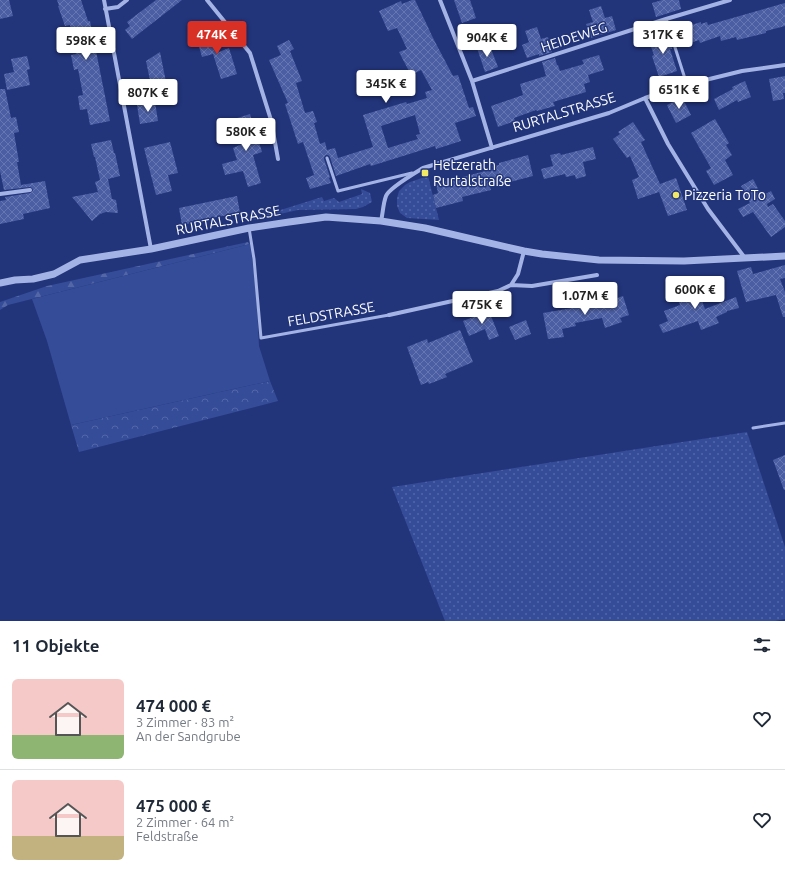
<!DOCTYPE html>
<html lang="de">
<meta charset="utf-8">
<style>
body{margin:0;font-family:Ubuntu,sans-serif;background:#f6f6f7;color:#1f2937;height:100vh;display:flex;flex-direction:column;font-size:15px;white-space:nowrap}
*{box-sizing:border-box;margin:0}
p{font-size:13px;color:#747a83}
.icon{flex:none;width:22px;height:22px;fill:none;stroke:currentColor;stroke-width:2;stroke-linecap:round;stroke-linejoin:round}
.map{position:relative;height:621px;overflow:hidden}
.drawer{display:flex;flex-direction:column;background:#fff;flex:1}
.drawer>*{flex:none}
.price{position:absolute;translate:-50% -34px;padding:0 9px;border-radius:4px;background:#fff;color:#222;font-size:13px;line-height:26px;filter:drop-shadow(0 1px 2px #0008)}
.price::after{content:'';position:absolute;left:50%;top:24px;width:12px;height:9px;margin-left:-6px;background:inherit;clip-path:polygon(0 0,100% 0,50% 100%)}
.price.current{background:#d93025;color:#fff}
ul{padding:0;list-style:none}
li{display:flex;align-items:center;gap:12px;height:100px;padding:0 12px}
li+li{border-top:1px solid #e0e1e3}
li span{display:grid;place-items:center;flex:none;width:112px;height:80px;border-radius:6px;color:#555}
li>.icon{margin-inline-start:auto}
span .icon{width:48px;height:48px;fill:#fffc;stroke-width:1}
li b{font-size:17px}
h2{display:flex;justify-content:space-between;align-items:center;height:48px;padding:0 12px;font-size:17px}
.map>svg:first-child{display:block}
</style>
<div class="map">
<svg width="785" height="621" viewBox="0 0 785 621">
<defs>
<pattern id="grass-dots" width="8" height="8" patternUnits="userSpaceOnUse"><rect width="8" height="8" fill="#354c98"/><path d="M2 2h.1M6 6h.1" fill="none" stroke="#5367a7" stroke-width="1.8" stroke-linecap="round"/></pattern>
<pattern id="forest-firs" width="22" height="20" patternUnits="userSpaceOnUse"><rect width="22" height="20" fill="#354c98"/><path d="M5 1l3.5 6h-7zM16 11l3.5 6h-7z" fill="#5367a7"/></pattern>
<pattern id="park-crowns" width="20" height="18" patternUnits="userSpaceOnUse"><rect width="20" height="18" fill="#354c98"/><path d="M2 6a3 3 0 1 1 6 0M12 15a3 3 0 1 1 6 0" fill="none" stroke="#5367a7"/></pattern>
<pattern id="building-cross-hatch" width="8" height="8" patternUnits="userSpaceOnUse"><rect width="8" height="8" fill="#4b5ea3"/><path d="M0 0l8 8M0 8l8-8" fill="none" stroke="#6676b1"/></pattern>
</defs>
<rect width="100%" height="100%" fill="#22347a"/>
<path fill="url(#grass-dots)" d="M428,176l11,44 -32,-2 -7,-5 -3,-7v-8l2,-7 6,-6 5,-3z
M361,189l9,4 2,9 -9,5 -7,2 -58,1 -45,10 2,-2 67,-21 2,4 10,-3 5,4 23,-8z
M747,432l38,115v72l-10,2h-330l-53,-134z"/>
<path fill="url(#forest-firs)" d="M248,242l2,2 -242,61 -8,5v-8l47,-16z"/>
<path fill="url(#park-crowns)" d="M270,381l8,20 -199,51 -8,-27z"/>
<path fill="#354c98" d="M250,244l6,42 3,60 11,35 -199,44 -24,-84 -15,-42z"/>
<path fill="url(#building-cross-hatch)" fill-rule="evenodd" d="M0,0h9l4,16 -13,3z
M57,0h24l7,21h2l20,100 -20,4 -3,-16 -7,1 -2,-14 5,-1 -5,-26 -4,1 -3,-15 5,-1 -3,-14 -3,-15 -5,1 -7,-20h1z
M156,0h26l-50,39 -7,-9 5,-4 -3,-4z
M412,0h3l12,25 6,13 20,38 5,-1 11,33 4,-1 3,9 -21,7 6,18 -25,8 -1,-3 -64,20 -1,-2 -34,12 -6,-19 -2,-2h-2l-2,2v2l6,18 -1,1 2,5 -21,6 -4,-11 8,-3 -11,-33 -5,2 -13,-40 3,-1 -19,-43 12,-5 -4,-9 12,-6 5,9 -4,2 12,30 -6,2 9,30 8,-2 4,11 -3,1 6,21 5,-2 2,8 8,-2 3,10 35,-11 -10,-32 43,-13 1,2 20,-6 -2,-6 7,-2 -11,-20 -10,5 -12,-23 8,-3 -10,-21 -9,3 -9,-20 22,-10 1,3zM415,115l5,19 -4,1 2,4 -30,9 -7,-22z
M454,0h16l6,18 -14,5z
M662,0h17l2,9 -25,8 -4,-14z
M785,3v23l-19,5v2l-29,7 -1,-3 -15,4 -1,-5 -20,7 -1,-3 -21,7 -5,-16 28,-9v2l6,-2 1,3z
M601,6l4,12 7,-2 4,14 -25,8 -5,-14 7,-2 -4,-12z
M537,27l4,12 7,-2 4,15 -13,4v-2l-12,4 -5,-13 7,-3 -4,-11z
M212,31l7,21 10,-4 8,26 -16,5 -8,-25 -11,3 -6,-21z
M667,33l5,16h-2l7,22 -18,6 -7,-21 2,-1 -6,-16z
M489,44l9,23 -13,5 -8,-24z
M160,52l8,40 -15,3 -7,-34z
M599,55l5,15 -16,5 2,7 -6,2 2,8 -33,10 2,4 -18,5 -1,-1 -22,8 1,3 -17,6 -7,-21 32,-11 -3,-11 26,-8 -4,-14 13,-4 2,7h1l2,6 24,-7 -2,-4z
M27,56l3,13 -3,1 3,15 -23,5 -3,-16 10,-2 -3,-13z
M785,76v17h-2l1,6 -11,2 -4,-22z
M745,81l6,16 -13,5 -1,-2 -18,10 -5,-11 19,-10 -1,-2z
M0,89h5l6,29 5,-1 3,15 -5,1 5,29h-2l4,23 24,-4 5,27 -27,6 1,5 -24,5v-23l6,-1 -1,-3 25,-4 2,-1 1,-2 -1,-2 -2,-1 -26,3 -4,-19z
M682,97l9,18 -15,8 -9,-18z
M155,102l3,19 -18,3 -3,-19z
M250,114l12,38 -9,3 8,28 -13,4 -5,-16 -18,4 -3,-11 15,-4 -4,-12 9,-4 -8,-25z
M715,119l14,24 -3,2 6,10 -7,5 8,15 -19,10 -8,-14 5,-3 -20,-35z
M633,122l12,18 -4,2 19,42 16,-6 11,32 -19,6 -9,-24 -21,7 -6,-19 7,-3 -9,-21 -3,2 -14,-19 7,-5 -2,-2z
M111,140l3,13h1l5,23 -12,3 4,20 4,1 2,13 -12,-1 -6,2 -8,7 -20,-24 26,-5 -3,-10 5,-2 -5,-23h-1l-3,-13z
M170,142l8,31 -10,2 4,16 -16,4 -12,-47z
M593,147l3,12 -13,3 3,14 -10,3 -1,-4 -9,2 -1,-3 -21,5 -3,-10 12,-3 -3,-11 10,-2 1,2z
M528,155l5,21 -23,6 -1,-4 -20,5 2,7 -29,7 1,4 -27,7 -3,-13 5,-2 -2,-9 57,-15 -1,-3 7,-1v-2z
M753,179l9,17 9,-5 4,8 -8,5 1,3 5,-3 12,17v6l-14,10 -18,-25 -10,5 -5,-8 12,-6 -9,-17z
M237,196l3,17 -35,6 1,1 -24,5 -3,-17z
M785,265v13l-5,1 5,13v25h-2l-7,-22 -30,7 -9,-31 14,-4 2,7z
M695,283l10,26 31,-12 3,11 -12,3v1l-11,5 3,6 -18,7 -3,-9 -35,12 -4,-8 9,-4 -4,-10 16,-6 -5,-15z
M623,296l6,19 -9,3 2,4 -17,6 -3,-10 -27,5 1,3 -14,3 2,8 -16,2 -5,-26 47,-8v2z
M489,311l10,25 -10,4 -4,-11 -16,7 -6,-15z
M526,320l5,14 -16,6 -6,-13z
M460,330l13,32 -28,12 2,3 -18,7 -1,-2 -7,3 -14,-38 20,-8 1,4z
M785,455v35h-1l-11,-30z"/>
<g fill="none" stroke-linecap="round" stroke-linejoin="round">
<path stroke="#a4b3e5" stroke-width="3" d="M666,19l21,66
M327,158l11,33 74,-18
M249,228l5,31 7,79 128,-23
M753,428l32,-5"/>
<path stroke="#a4b3e5" stroke-width="4" d="M104,0l47,249
M207,0l43,53 21,67 7,39
M440,0l32,81 20,67
M105,9l13,-2 9,-7
M472,81l194,-62 64,-19
M645,98l23,46 40,65 37,49
M0,194l30,-4
M381,221c2,-8 2,-17 5,-25 3,-8 29,-23 37,-28l186,-55 36,-15 36,-12 61,-15 43,-6
M511,285l7,-11 6,-23
M389,315l109,-24 13,-6 21,1 65,-11"/>
<path stroke="#a4b3e5" stroke-width="7" d="M0,283l15,-3 18,-1 21,-5 26,-14 71,-11 98,-21 40,-6 37,-5 55,4 44,7 99,23 18,3 57,6 85,1 101,-5"/>
</g>
<g fill="#f0e867" stroke="#22347a" stroke-width="1.5">
<rect x="421" y="169" width="8" height="8" rx="2"/>
<circle cx="676" cy="195" r="4"/>
</g>
<g text-anchor="middle" stroke-width="3" stroke-linejoin="round" paint-order="stroke">
<g font-size="14" fill="#fff" stroke="#22347a">
<text transform="translate(574 37) rotate(-18)" y="5">HEIDEWEG</text>
<text transform="translate(564 112) rotate(-17)" y="5">RURTALSTRASSE</text>
<text transform="translate(228 220) rotate(-11)" y="5">RURTALSTRASSE</text>
<text transform="translate(331 314) rotate(-10)" y="5">FELDSTRASSE</text>
</g>
<g font-size="14" fill="#fff" stroke="#22347a" text-anchor="start">
<text x="433" y="170">Hetzerath<tspan x="433" dy="16">Rurtalstraße</tspan></text>
<text x="684" y="200">Pizzeria ToTo</text>
</g>
</g>
</svg>
<b class="price current" style="left:217px;top:55px">474K €</b>
<b class="price" style="left:663px;top:55px">317K €</b>
<b class="price" style="left:487px;top:58px">904K €</b>
<b class="price" style="left:86px;top:61px">598K €</b>
<b class="price" style="left:386px;top:104px">345K €</b>
<b class="price" style="left:679px;top:110px">651K €</b>
<b class="price" style="left:148px;top:113px">807K €</b>
<b class="price" style="left:246px;top:152px">580K €</b>
<b class="price" style="left:695px;top:310px">600K €</b>
<b class="price" style="left:585px;top:316px">1.07M €</b>
<b class="price" style="left:482px;top:325px">475K €</b>
</div>
<section class="drawer">
<h2>11 Objekte<svg class="icon" aria-label="filters" viewBox="0 0 24 24"><path d="M4 7h16M4 17h16"/><circle cx="9" cy="7" r="2"/><circle cx="15" cy="17" r="2"/></svg></h2>
<ul>
<li><span style="background:linear-gradient(#f6c9c9 70%,#8fb573 0)"><svg class="icon" aria-label="home" viewBox="0 0 24 24"><path d="M3 11l9-7 9 7M6 9v11h12V9"/></svg></span><div><b>474 000 €</b><p>3 Zimmer · 83 m²</p><p>An der Sandgrube</p></div><svg class="icon" aria-label="heart" viewBox="0 0 24 24"><path d="M12 20l-8-8c-3-5 5-10 8-4 3-6 11-1 8 4z"/></svg></li>
<li><span style="background:linear-gradient(#f6c9c9 70%,#c2b280 0)"><svg class="icon" aria-label="home" viewBox="0 0 24 24"><path d="M3 11l9-7 9 7M6 9v11h12V9"/></svg></span><div><b>475 000 €</b><p>2 Zimmer · 64 m²</p><p>Feldstraße</p></div><svg class="icon" aria-label="heart" viewBox="0 0 24 24"><path d="M12 20l-8-8c-3-5 5-10 8-4 3-6 11-1 8 4z"/></svg></li>
</ul>
</section>
